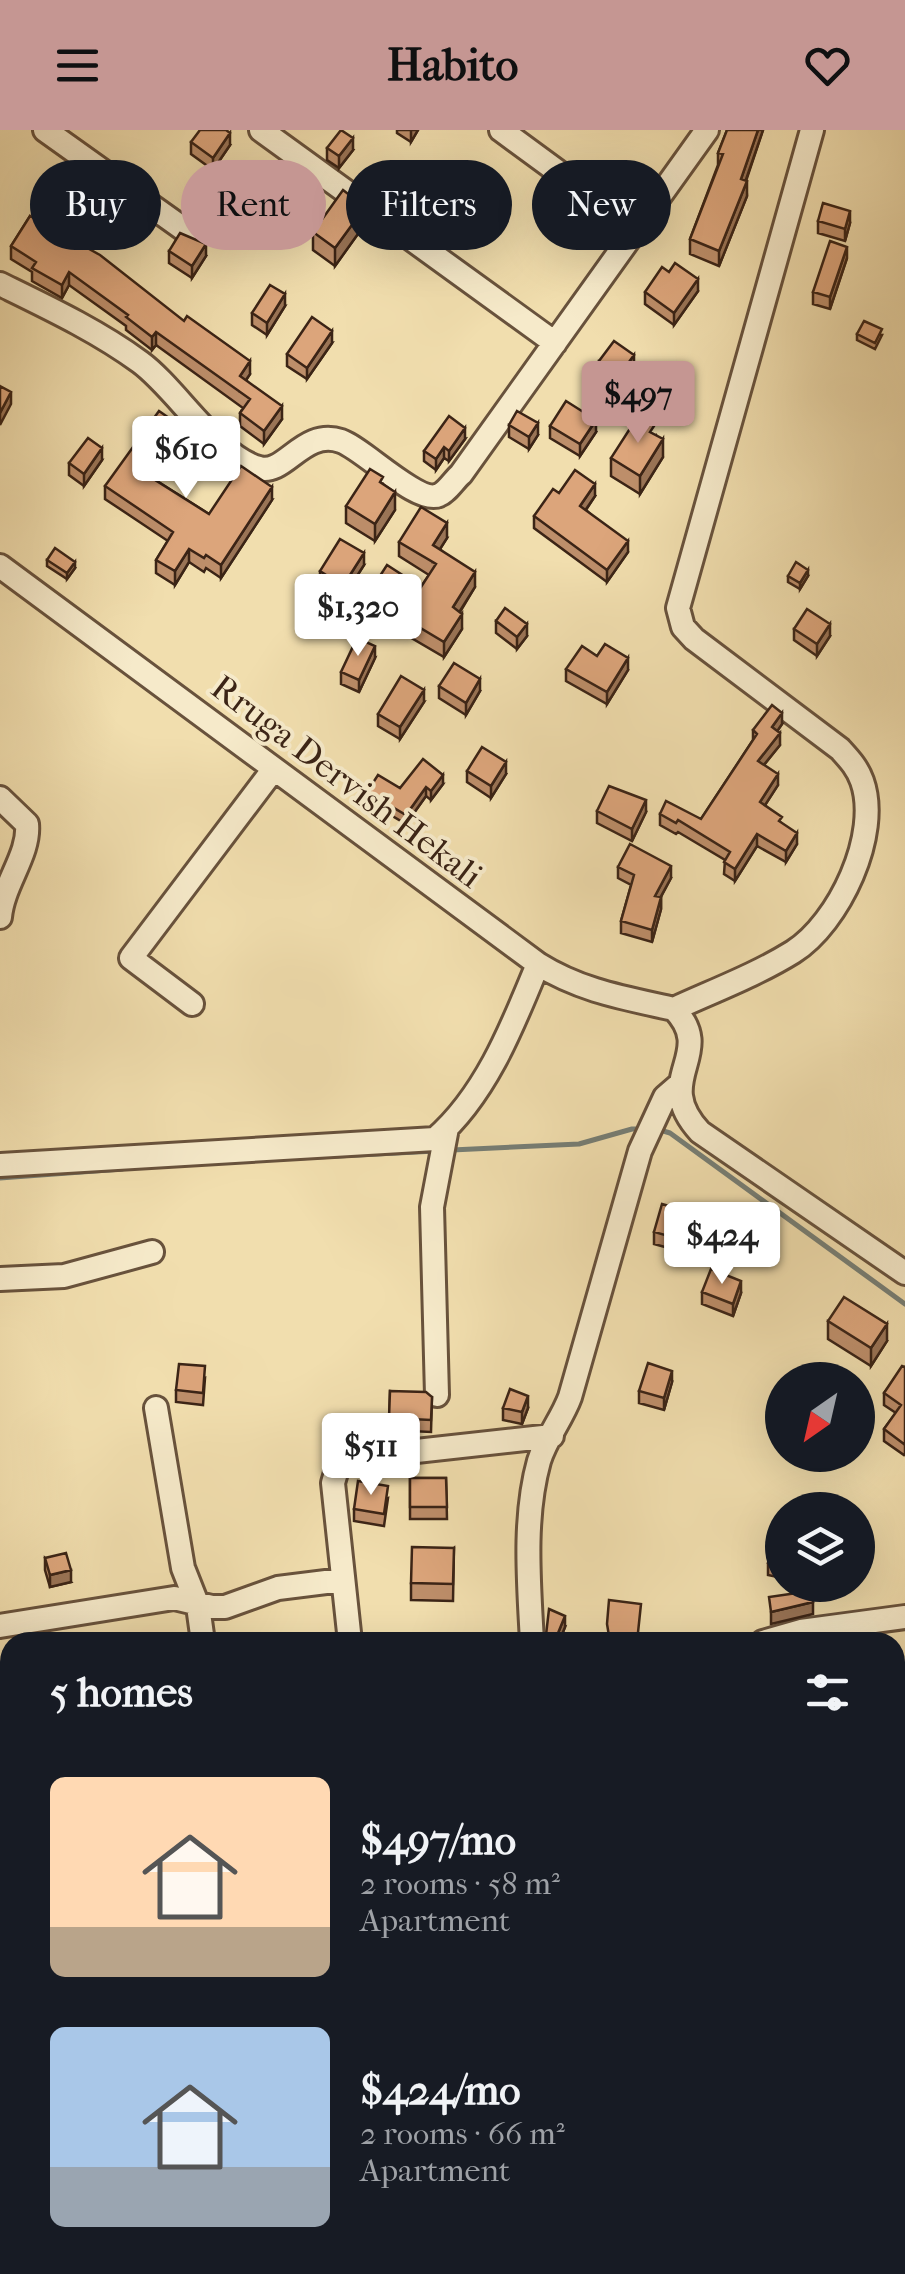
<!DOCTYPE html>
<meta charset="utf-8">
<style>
body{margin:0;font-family:"IM FELL French Canon",serif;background:#242831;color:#f1f3f6;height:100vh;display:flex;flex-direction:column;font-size:38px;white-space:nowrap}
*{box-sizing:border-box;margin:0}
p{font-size:32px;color:#9ea1a6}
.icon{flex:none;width:55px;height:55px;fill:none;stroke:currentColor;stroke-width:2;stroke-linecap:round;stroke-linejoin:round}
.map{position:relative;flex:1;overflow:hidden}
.details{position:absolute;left:0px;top:1502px;width:905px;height:642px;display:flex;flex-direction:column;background:#171b24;border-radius:30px 30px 0 0;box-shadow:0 10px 40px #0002}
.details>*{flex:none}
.hud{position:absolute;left:30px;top:30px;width:845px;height:90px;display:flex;gap:20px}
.needle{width:65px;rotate:214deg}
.tools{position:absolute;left:765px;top:1232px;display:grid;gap:20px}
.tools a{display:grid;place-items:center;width:110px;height:110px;border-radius:50%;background:#171b24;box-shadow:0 10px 40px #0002;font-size:50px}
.price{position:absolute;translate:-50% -85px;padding:0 22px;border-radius:10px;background:#fff;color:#222;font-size:32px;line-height:65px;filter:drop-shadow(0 2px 5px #0008)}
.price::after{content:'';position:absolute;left:50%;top:60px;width:30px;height:22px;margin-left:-15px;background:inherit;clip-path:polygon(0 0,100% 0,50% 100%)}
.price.active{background:#c59692;color:#111}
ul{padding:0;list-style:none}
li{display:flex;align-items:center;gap:30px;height:250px;padding:0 50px}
li span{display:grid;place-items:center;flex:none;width:280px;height:200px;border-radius:15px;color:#555}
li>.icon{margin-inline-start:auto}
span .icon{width:120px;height:120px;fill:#fffc;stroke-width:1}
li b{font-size:42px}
h2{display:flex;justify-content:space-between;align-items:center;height:120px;padding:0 50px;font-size:42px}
.pill{padding:0 35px;border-radius:45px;background:#171b24;box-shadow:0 10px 40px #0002;font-size:35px;line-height:90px}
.pill.active{background:#c59692;color:#111}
header{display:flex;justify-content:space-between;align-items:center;height:130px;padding:0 50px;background:#c59692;color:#111;font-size:45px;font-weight:700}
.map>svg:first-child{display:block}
</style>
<header><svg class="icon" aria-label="menu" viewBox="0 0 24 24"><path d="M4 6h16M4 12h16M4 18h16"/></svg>Habito<svg class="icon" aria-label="heart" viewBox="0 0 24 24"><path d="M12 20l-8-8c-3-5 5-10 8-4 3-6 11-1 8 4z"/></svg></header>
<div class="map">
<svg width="905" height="2144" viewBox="0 0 905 2144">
<rect width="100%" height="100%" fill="#f1deae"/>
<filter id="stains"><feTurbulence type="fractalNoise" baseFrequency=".002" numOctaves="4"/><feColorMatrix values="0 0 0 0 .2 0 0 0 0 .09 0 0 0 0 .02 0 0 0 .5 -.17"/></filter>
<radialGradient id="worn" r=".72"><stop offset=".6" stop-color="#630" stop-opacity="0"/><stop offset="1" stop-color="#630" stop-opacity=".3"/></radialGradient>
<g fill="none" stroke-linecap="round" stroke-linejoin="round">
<path stroke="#767e75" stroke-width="5" d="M660,1000l10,3 235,171
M452,1020l127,-6 53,-15h12
M297,1028l139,-7
M0,1048l122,-9
M895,1600l10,-3
M0,1793l10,2"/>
<g stroke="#68523c" stroke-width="28">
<path id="minor" d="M45,0l147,105
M261,0l294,213
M501,0l135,99
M0,154c47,23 98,47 140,78 36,26 77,95 119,106 26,8 44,-40 82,-27 23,8 77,64 98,54 8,-3 15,-15 22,-21l246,-344
M0,436l538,398c43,27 87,34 136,45
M0,668l27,26c3,30 -24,60 -27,93
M192,874l-61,-46 142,-188
M674,879c39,-18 82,-34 119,-57 46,-29 88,-118 69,-171 -5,-14 -13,-22 -22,-32l-146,-110 -11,-12 -5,-19 134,-478
M674,879c44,46 -24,69 26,123l205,141
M0,1035l435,-26c51,-44 78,-114 103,-175
M0,1149l64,-3 88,-24
M437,1265l-5,-188 15,-79
M156,1278l27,160 15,38 5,36
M0,1496l174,-28 38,9h13l53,-19 64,-8
M350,1512l-17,-159 4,-14 16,-11 199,-22
M532,1512c-3,-58 -9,-124 7,-181 7,-23 23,-42 31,-64l70,-246 25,-54 15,-13
M763,1512l38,-11 104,-14
M895,1665l4,-30 6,-13
M563,2135l2,9
M765,2135l20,9
M13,2144l1,-9"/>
</g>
<use href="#minor" stroke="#f6eaca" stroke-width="22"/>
</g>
<path fill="#bd8e6a" stroke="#3b2416" stroke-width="2.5" d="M397,0h21l-7,12 -14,-9z
M727,0h36l-17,51 1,15 -28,70 -29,-12v-15l28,-74v-12z
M191,12l39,3 -17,25 -22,-16z
M327,18l26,2 -14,18 -12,-8z
M91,69l34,7 -14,19 -20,-14z
M410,77l24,15 -7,9 -17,-12z
M30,86l220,158 -4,6 36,39 -18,25 -24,-18v-13l3,-5 -87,-63 -4,5 -26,-20v-4l-57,-41 -7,13 -30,-17v-9l-21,-13v-13z
M818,91l32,2 -5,18 -27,-8z
M365,94l-30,42 -22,-16v-18z
M169,121l37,5 -14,22 -23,-15z
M847,128l-17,51 -17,-5v-12z
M669,142l29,19 -24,34 -29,-21v-12z
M285,176l-18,29 -15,-10v-12z
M857,204l25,1 -7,14 -18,-9z
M332,213l-25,36 -20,-13v-12z
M599,231l35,6 -15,21 -20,-15z
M509,295l29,10 -9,14 -20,-12z
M550,296l46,6 -16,24 -30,-18z
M656,305l7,22 -23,37 -29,-18v-18z
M465,309l-16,22 -5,-3 -8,12 -12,-9v-10z
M182,310l-28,39 55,35 63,-14 -51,78 -15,-10 -2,4 -15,-10 -14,23 -19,-12v-13l12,-19 -63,-42v-13z
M102,330l-18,26 -15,-11v-12z
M383,354l12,26 -20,31 -29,-18v-17z
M559,363l36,3 -9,14 42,42 -21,30 -73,-54v-12z
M447,408l-7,11 35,38 -15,25 2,17 -18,28 -77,-45v-16l54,-9 8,-12 -30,-19v-14z
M47,430l28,8 -8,11 -20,-13z
M364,435l-21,33 -23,-15v-12z
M788,446h20l-8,13 -12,-7z
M496,491l31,15 -10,13 -21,-16z
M794,499l36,7 -13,20 -23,-16z
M597,526l31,14 -21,34 -41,-23v-12z
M375,528l-16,34 -18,-8v-12z
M439,556l41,5 -14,24 -27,-17z
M424,572l-24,37 -22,-13v-12z
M782,594l-5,7 3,14 -16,20 14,20 -13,20 17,19 15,20 -11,18 -29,-16 -22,35 -11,-7 1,-14 -47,-28 -2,2 -16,-9v-11l41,5 52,-79v-10z
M467,641l39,3 -15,24 -24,-16z
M443,654l-12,16 -5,-4 -20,28 -39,-23v-9z
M597,681l49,1 -14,29 -35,-18z
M618,737l53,11 -10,19v12l-9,33 -31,-9v-12l10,-36 -13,-7z
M690,1094l-7,28 -29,-8v-12z
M702,1162l39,1 -8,23 -31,-12z
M828,1191l59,20 -16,25 -43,-27z
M905,1237v87l-1,1 -20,-14v-12l12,-16 -12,-8v-12z
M205,1248l-2,27 -27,-3v-12z
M672,1252l-8,28 -25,-7v-12z
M390,1261l42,6 -1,35 -42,-2z
M503,1278h25l-6,16 -19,-4z
M410,1348h36l1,41h-37z
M388,1368l-4,28 -30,-5v-12z
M782,1408v40l-14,-3v-12z
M454,1418l-1,53 -42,-1v-17z
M45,1428l26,24 -21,5 -5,-17z
M565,1497l-6,15h-13v-7z
M905,1852v140l-10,-3v-116z
M490,2135h29l1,9h-30z"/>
<path fill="#9a7456" stroke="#3b2416" stroke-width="2.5" d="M411,0h7l-7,12z
M758,0h5l-22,64v-15z
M230,3v12l-17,25v-12z
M353,8v12l-14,18v-12z
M747,51v15l-28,70v-15z
M125,64v12l-14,19v-12z
M365,77v17l-30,42v-18z
M434,80v12l-7,9v-11z
M850,81v12l-5,18v-12z
M206,114v12l-14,22v-12z
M847,117v11l-17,51v-12z
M69,142v13l-7,13v-13z
M698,149v12l-24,34v-12z
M285,164v12l-18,29v-12z
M332,201v12l-25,36v-11z
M156,202v13l-4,5v-13z
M634,225v12l-15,21v-12z
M250,231v13l-10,15v-13z
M11,262v12l-11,21v-12z
M282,276v13l-18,25v-13z
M596,290v12l-16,24v-12z
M538,293v12l-9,14v-12z
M182,297v13l-35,48v-13z
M465,298v11l-16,22v-10z
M663,309v18l-23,37v-18z
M444,317v11l-8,12v-11z
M102,318v12l-18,26v-12z
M595,354v12l-15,22v-12z
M272,357v13l-51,78v-13z
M395,362v18l-20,31v-17z
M447,393v15l-14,22v-15z
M628,411v11l-21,30v-12z
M189,419v13l-14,23v-14z
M364,423v12l-21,33v-12z
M75,432v6l-8,11v-6z
M808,440v6l-8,13v-6z
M475,442v15l-22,35v-15z
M462,484v15l-18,28v-15z
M527,494v12l-10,13v-12z
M830,494v12l-13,20v-12z
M375,516v12l-16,34v-12z
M628,528v12l-21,34v-12z
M480,549v12l-14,24v-12z
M424,560v12l-24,37v-12z
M782,583v11l-10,15v-12z
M780,603v12l-22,27v-11z
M506,632v12l-15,24v-12z
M778,644v11l-18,28v-11z
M443,645v9l-12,16v-9z
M426,657v9l-20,28v-9z
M646,670v12l-14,29v-12z
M797,703v11l-11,18v-11z
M757,704v12l-22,35v-12z
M671,736v12l-16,29v-11z
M661,767v12l-9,33v-12z
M690,1082v12l-7,28v-12z
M741,1151v12l-8,23v-12z
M887,1194v17l-16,25v-18z
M672,1241v11l-8,28v-12z
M528,1266v12l-6,16v-12z
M71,1440v12l-21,5v-12z
M813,1472v12l-42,10v-12z
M565,1486v11l-6,15h-3v-4z"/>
<path fill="#dca57b" stroke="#3b2416" stroke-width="2.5" d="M200,0h26l4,3 -17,25 -22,-16z
M341,0l12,8 -14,18 -12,-8z
M727,0h31l-17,49 6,2 -28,70 -29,-12 33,-85 -5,-1z
M105,50l20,14 -14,19 -20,-14z
M343,60l22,17 -30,41 -22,-16z
M417,68l17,12 -7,10 -17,-13z
M823,73l27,8 -5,18 -27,-8z
M30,86l70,39 84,66 3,-5 63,45 -10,15 42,30 -18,25 -24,-18 10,-14 -94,-67 -4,5 -26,-20 2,-2 -59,-43 -7,13 -30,-17 4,-6 -25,-16z
M180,103l26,11 -14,22 -23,-15z
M830,111l17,6 -17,50 -17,-5z
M675,133l23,16 -24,34 -29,-21 17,-25 7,5z
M270,155l15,9 -18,29 -15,-10z
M312,187l20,14 -25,37 -20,-14z
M864,191l18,8 -7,14 -18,-9z
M614,211l20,14 -15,21 -20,-15z
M0,256l11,6 -11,21z
M566,271l30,19 -16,24 -30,-18z
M159,281l23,16 -35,48 62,39 32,-48 31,21 -51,78 -15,-10 -2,3 -15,-9 -14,22 -19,-11 17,-28 -68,-46z
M517,281l21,12 -9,14 -20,-12z
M640,283l16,10 -6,9 13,7 -23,37 -29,-18z
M449,286l16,12 -16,23 -5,-4 -8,12 -12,-8z
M88,308l14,10 -18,26 -15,-11z
M370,339l13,8 -3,5 15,10 -20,32 -29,-18z
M575,340l20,14 -15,22 48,35 -21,29 -73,-54 19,-27 6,4z
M421,377l26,16 -14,22 42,27 -22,35 9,7 -18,28 -77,-46 20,-31 34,22 15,-23 -37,-22z
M340,409l24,14 -21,33 -23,-15z
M55,418l20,14 -8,11 -20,-13z
M796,432l12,8 -8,13 -12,-7z
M505,478l22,16 -10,13 -21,-16z
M807,479l23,15 -13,20 -23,-15z
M357,508l18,8 -16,34 -18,-8z
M605,514l23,14 -21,34 -41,-23 16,-23 15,10z
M454,533l26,16 -14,24 -27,-17z
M401,546l23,14 -24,37 -22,-13z
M772,575l10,8 -10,14 8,6 -22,28 20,13 -18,28 22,15 -3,4 18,12 -11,18 -29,-17 -22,35 -11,-7 6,-10 -52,-32 -2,3 -16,-9 6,-13 35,18 56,-85 -4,-4z
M482,617l24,15 -15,24 -24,-15z
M423,629l20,16 -12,16 -5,-4 -20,28 -39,-23 11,-17 22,13z
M609,656l37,14 -14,29 -35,-18z
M630,714l41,22 -16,30 6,1 -9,33 -31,-9 13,-46 -16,-8z
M662,1074l28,8 -7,28 -29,-8z
M711,1139l30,12 -8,23 -31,-12z
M844,1167l43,27 -16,24 -43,-27z
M648,1233l24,8 -8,27 -25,-7z
M179,1234l26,2 -2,27 -27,-3z
M902,1236l3,1v75l-1,2 -20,-15 17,-24 -17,-12z
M510,1259l18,7 -6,16 -19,-4z
M390,1261l36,1 6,5 -1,23 -42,-2z
M410,1348h36l1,29h-37z
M358,1351l30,5 -4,28 -30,-5z
M772,1407l10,1v28l-14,-3z
M412,1417l42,1 -1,36 -42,-1z
M66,1423l5,17 -21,5 -5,-17z
M811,1461l2,11 -42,10 -2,-15z
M609,1470l32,4 -4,38h-27l-3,-18z
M549,1479l16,7 -9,22 -10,-3z
M895,1517h3l-2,33h-1z
M905,1852v93l-2,5h2v30l-10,-3v-104z
M434,2135h29l1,9h-29z
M490,2135h29l1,7 -29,1z
M603,2135h13l13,3 -2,6h-27z
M817,2135h42l-3,9h-42z"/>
<g text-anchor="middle" stroke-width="8" stroke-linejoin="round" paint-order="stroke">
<g font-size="35" fill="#3b2416" stroke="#f6eaca">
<text transform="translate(347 651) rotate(37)" y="12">Rruga Dervish Hekali</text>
</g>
</g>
<rect width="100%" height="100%" filter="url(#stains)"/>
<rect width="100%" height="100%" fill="url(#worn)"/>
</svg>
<div class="tools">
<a><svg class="needle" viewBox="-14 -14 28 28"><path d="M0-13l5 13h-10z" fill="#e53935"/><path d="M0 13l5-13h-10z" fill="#9ea1a6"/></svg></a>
<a><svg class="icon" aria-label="layers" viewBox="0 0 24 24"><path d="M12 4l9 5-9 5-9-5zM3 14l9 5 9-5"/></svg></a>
</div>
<b class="price active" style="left:638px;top:316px">$497</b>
<b class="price" style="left:186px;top:371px">$610</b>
<b class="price" style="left:358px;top:529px">$1,320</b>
<b class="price" style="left:722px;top:1157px">$424</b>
<b class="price" style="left:371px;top:1368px">$511</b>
<div class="hud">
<a class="pill">Buy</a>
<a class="pill active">Rent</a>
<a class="pill">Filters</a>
<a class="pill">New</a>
</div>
<section class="details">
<h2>5 homes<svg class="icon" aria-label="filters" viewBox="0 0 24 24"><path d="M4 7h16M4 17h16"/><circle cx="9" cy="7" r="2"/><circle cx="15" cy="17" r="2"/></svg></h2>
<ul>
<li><span style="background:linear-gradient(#ffd9b3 75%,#b9a48a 0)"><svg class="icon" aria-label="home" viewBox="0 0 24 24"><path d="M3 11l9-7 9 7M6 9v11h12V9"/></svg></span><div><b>$497/mo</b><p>2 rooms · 58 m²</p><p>Apartment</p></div></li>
<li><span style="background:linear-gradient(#a9c7e8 70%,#9aa5b1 0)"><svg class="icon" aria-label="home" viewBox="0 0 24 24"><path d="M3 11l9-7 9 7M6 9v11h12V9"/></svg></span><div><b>$424/mo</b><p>2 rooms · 66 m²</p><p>Apartment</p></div></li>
</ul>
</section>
</div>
